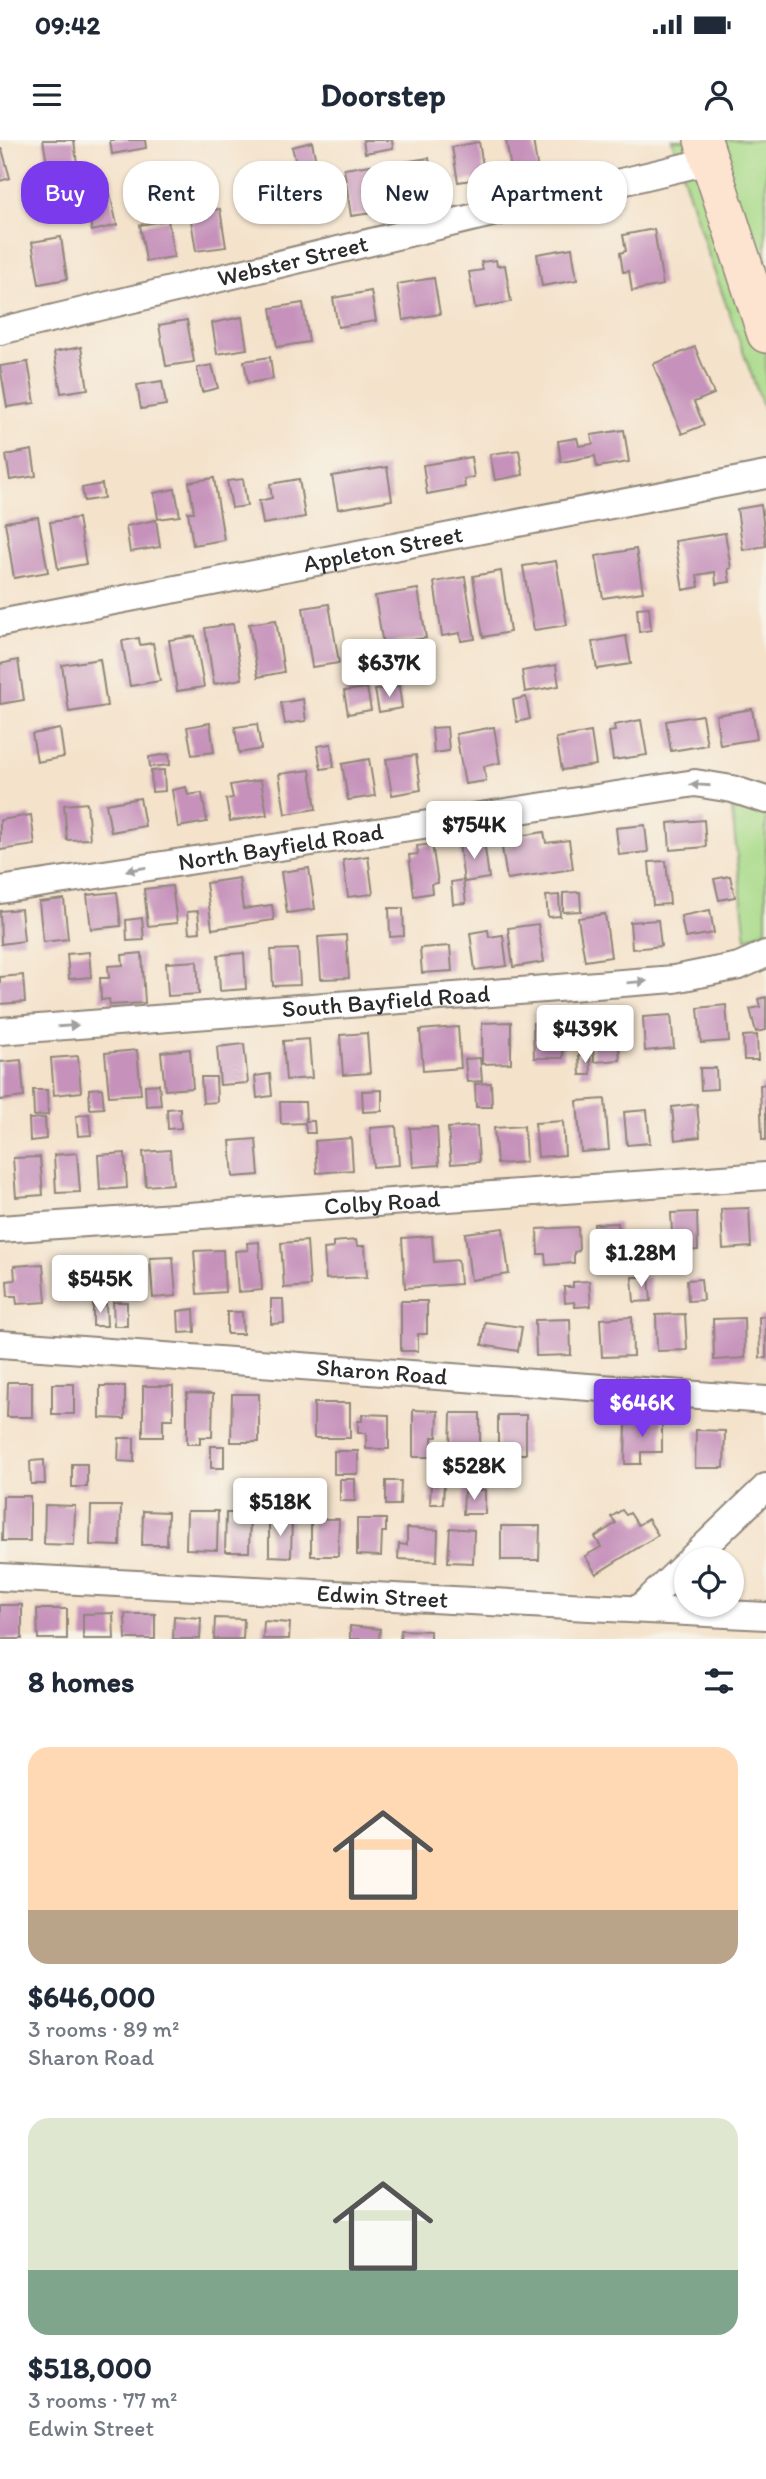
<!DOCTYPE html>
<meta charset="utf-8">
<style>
body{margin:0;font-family:Itim,sans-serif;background:#f6f6f7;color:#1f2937;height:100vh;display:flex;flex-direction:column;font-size:26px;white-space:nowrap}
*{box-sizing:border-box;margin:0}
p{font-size:23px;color:#747a83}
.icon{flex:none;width:38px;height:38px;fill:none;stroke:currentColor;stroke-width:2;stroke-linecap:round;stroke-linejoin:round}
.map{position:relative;height:1499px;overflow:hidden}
.drawer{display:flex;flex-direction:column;background:#fff;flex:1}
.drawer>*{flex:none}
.hud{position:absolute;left:21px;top:21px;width:724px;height:63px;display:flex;gap:14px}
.buttons{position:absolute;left:674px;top:1407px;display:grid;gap:14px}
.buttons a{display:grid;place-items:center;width:70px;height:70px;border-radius:50%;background:#fff;box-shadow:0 2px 5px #0004;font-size:35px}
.price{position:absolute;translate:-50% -60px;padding:0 16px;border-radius:7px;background:#fff;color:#222;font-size:23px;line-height:46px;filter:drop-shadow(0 2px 4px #0008)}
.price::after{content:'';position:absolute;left:50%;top:42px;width:21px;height:16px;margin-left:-10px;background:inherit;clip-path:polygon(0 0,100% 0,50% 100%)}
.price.on{background:#7c3aed;color:#fff}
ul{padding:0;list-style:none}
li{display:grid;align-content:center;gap:14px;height:371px;padding:0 28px}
li span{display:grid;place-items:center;height:217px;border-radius:21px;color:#555}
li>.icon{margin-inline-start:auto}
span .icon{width:126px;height:126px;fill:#fffc;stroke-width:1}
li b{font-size:30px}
h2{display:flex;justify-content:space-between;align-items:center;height:84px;padding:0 28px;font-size:30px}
.tag{padding:0 24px;border-radius:28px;background:#fff;box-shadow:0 2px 5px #0004;font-size:24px;line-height:63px}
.tag.on{background:#7c3aed;color:#fff}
.status{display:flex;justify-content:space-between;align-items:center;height:49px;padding:0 35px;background:#fff;direction:ltr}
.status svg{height:19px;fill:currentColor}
header{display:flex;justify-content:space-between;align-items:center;height:91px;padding:0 28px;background:#fff;font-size:32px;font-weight:700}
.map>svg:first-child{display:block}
</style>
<div class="status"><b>09:42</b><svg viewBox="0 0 49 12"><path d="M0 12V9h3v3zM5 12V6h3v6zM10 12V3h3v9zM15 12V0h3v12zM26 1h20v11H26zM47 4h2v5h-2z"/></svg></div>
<header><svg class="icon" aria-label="menu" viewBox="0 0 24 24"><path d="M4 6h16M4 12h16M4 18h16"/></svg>Doorstep<svg class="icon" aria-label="person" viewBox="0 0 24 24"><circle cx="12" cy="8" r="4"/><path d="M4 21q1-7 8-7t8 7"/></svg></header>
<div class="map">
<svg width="766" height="1499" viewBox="0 0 766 1499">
<rect width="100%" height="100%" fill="#f7f3e8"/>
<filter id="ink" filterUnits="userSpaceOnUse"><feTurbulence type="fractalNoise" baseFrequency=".0143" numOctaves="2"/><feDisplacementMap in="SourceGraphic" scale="14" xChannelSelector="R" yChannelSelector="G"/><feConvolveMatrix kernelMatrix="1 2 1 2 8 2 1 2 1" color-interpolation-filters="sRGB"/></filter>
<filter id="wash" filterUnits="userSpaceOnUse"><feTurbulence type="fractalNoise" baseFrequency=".00686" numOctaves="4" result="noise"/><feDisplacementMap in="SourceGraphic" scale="28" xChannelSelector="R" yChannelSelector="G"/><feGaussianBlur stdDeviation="1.57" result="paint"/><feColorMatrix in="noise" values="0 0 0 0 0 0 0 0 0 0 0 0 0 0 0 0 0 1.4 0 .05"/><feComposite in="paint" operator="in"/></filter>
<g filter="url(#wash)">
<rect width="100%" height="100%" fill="#f4e2ca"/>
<path fill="#a8da89" stroke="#6a825a" stroke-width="2" d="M672,0h94v275l-59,-164z
M731,661l35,14v115l-20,9z"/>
<g id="blocks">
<path fill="#c692bb" d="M43,0h31l3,24 -29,5z
M110,0h35l1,8 -34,6z
M363,0h29l1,8 -28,5z
M506,0h27l5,31 -26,4z
M312,2l5,25 -19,4 -6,-24z
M479,2l6,36 -27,4 -6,-35z
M0,9h2l8,29 -10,3z
M429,18l6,40 -32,5 -6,-40z
M371,25l4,24 7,-1 4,23 -35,5 -7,-47z
M110,53l7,32 -25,6 -7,-32z
M220,69l6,38 -30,4 -6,-37z
M168,80l6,37 -28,4 -6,-36z
M654,89l9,56 -31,6 -3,-20 -6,1 -3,-19 6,-2 -3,-16z
M61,97l6,42 -28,5 -7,-42z
M572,108l5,32 -35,6 -5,-32z
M496,120l1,6 8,-1 6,37 -36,6 -6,-36 14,-2 -2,-8z
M434,138l6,36 -37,6 -6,-36z
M371,151l5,30 -38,6 -5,-29z
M303,163l6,39 -32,5 -6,-39z
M242,177l5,32 -30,5 -5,-31z
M187,180l7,42 -28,4 -7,-41z
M81,207l7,42 -27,4 -7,-41z
M695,207l19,47 -20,8 10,23 -22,9 -29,-70z
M270,217l3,22 -25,4 -4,-22z
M28,222l7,41 -28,4 -7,-41z
M212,225l6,23 -16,4 -5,-24z
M162,241l4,24 -25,4 -4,-24z
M624,290l5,32 -32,5 -2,-11 -34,6 -3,-21 19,-3 2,8 14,-2 -2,-9z
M32,310l4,26 -26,4 -4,-25z
M519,310l4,25 -28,5 -5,-26z
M471,317l3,20 -10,2 1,8 -38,7 -4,-29z
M387,327l5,33 -54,9 -6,-33z
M214,338l10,62 -31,5 -5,-33h6l-5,-30z
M243,339l4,27 -15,2 -5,-27z
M299,339l6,38 -42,7 -4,-23 13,-3 -2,-14z
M102,344l2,14 -20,3 -2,-13z
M175,349l5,27 -22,3 -4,-26z
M761,365l5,41 -23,4 -6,-41z
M38,377l10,55 -34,6 -9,-56z
M78,378l8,46 -28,5 -8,-47z
M156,380l4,27 -30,5 -4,-26z
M725,393l6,35 -3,1 2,13 -14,2 -1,-12 -18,3 2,12 -16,3 -8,-49z
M636,409l7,43 -40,6 -7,-42z
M556,421l11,64 -33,5 -11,-64z
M501,431l9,61 -27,5 -10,-61z
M465,437l10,62 -14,2 -1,-8 -18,3 -8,-54z
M418,449l8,49 -43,7 -8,-49z
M329,464l10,59 -27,4 -9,-59z
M649,467l2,23 -12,2 -2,-24z
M276,480l8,52 -26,5 -9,-53z
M233,484l9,55 -28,5 -9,-56z
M195,496l9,51 -27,4 -8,-51z
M626,496l5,28 -34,5 -5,-27z
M139,498l1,7 13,-2 7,38 -30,5 -8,-45z
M100,519l7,47 -38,6 -7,-47z
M18,520l6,40 -24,4v-40z
M556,525l3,21 -34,6 -3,-21z
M399,546l3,22 -23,4 -4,-22z
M367,548l4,22 -23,4 -4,-23z
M526,557l4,22 -13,3 -4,-22z
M303,559l3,22 -21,3 -4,-21z
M752,569l5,30 -37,6 -4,-30z
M702,575l5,30 -36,6 -5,-30z
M641,580l6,35 -34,5 -4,-28 6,-1 -1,-6z
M210,583l4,29 -22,3 -5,-28z
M257,584l4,25 -22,4 -4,-26z
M447,587l2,24 -15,2 -2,-25z
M494,587l6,36 -16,3 2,15 -21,3 -9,-50z
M60,589l4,28 -27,5 -5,-28z
M591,592l5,33 -34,5 -6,-32z
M331,604l3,23 -13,2 -4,-23z
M169,614l1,11 -20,2 -1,-10z
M416,615l5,35 -29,5 -6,-36z
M369,619l6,37 -27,4 -6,-36z
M164,630l1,21 -13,1 -1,-21z
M310,630l6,39 -31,5 -6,-40z
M261,640l6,35 -37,6 -4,-22 7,-1 -3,-13z
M186,647l2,8 14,-2 5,29 -29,5 -6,-37z
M140,658l5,28 -34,6 -5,-28z
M87,663l3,36 -23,1 -3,-35z
M31,675l4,30 -35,5v-30z
M704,680l2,27 -36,3 -2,-27z
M645,685l3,27 -29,3 -3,-27z
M544,692l2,11 23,-3 4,29 -66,10 -5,-31 11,-2 -1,-9z
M484,700l5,38 -25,4 -5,-39z
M432,704l6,39 -7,1 1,9 -18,3 -5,-41 9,-1 -1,-8z
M368,716l5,38 -25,3 -5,-37z
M666,721l4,43 -17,1 -4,-43z
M309,728l6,41 -28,4 -6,-41z
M730,736l5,21 -16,3 -5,-21z
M239,738l4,31 29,-4 2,15 -62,9 -6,-46z
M463,740l3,23 -13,1 -2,-22z
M172,746l5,37 -29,3 -4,-37z
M117,752l4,34 -30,3 -4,-34z
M580,752l1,19 -18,1v-19z
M559,755l1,21 -12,1 -2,-21z
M64,759l4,40 -25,3 -4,-40z
M389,768h14l1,28 -14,1z
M21,769l3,32 -23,3 -1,-33z
M710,770l4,23 -29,5 -4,-22z
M198,771l2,21 -11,1 -2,-21z
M605,774l6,43 -26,4 -7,-43z
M142,778l2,22 -17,1 -1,-21z
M658,780l3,26 -29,3 -2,-27z
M538,784l6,38 -31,5 -5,-39z
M488,790l1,7 14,-2 4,31 -32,4 -5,-37z
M346,795l3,43 -28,1 -3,-42z
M450,806l2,25 -30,2 -2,-25z
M298,809l2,36 -27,1 -2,-36z
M89,812l2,25 -22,2 -2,-25z
M142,813l3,50 -35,2 -1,-6 -8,1 -1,-22h9l-1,-12 15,-1 -1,-10z
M244,813l2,36 -26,2 -2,-36z
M197,821l2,33 -31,2 -2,-33z
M23,835l2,27 -25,2v-27z
M766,857v33l-10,2 -6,-23 10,-2 -2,-8z
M726,865l3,36 -28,2 -3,-35z
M671,875l3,33 -29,3 -2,-34z
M602,876v6l15,-1 3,39 -26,2 -3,-45z
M511,882v41l-29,1v-41z
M563,882v36h-29l-1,-35z
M458,887l3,41 -38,3 -3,-41z
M367,893l3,40 -27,2 -3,-40z
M757,895l1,25h-14l-1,-24z
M309,899l3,39 -26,2 -3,-39z
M244,904l4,39 -28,2 -3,-38z
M190,909l3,39 -28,2 -4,-38z
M137,910l4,44 -32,2 -4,-43z
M579,915h11l1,20h-11z
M78,916l3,36 -27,3 -3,-37z
M480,918l2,23 -15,1 -2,-23z
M21,920l3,37 -24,3v-38z
M700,928h16l1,21 -16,1z
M270,934l2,22 -15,2 -2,-22z
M201,937h15l1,25 -14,1z
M491,943l1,24h-16l-1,-23z
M159,944l2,21 -15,1 -1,-21z
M766,944v56h-4l-2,-55z
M102,948l2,20 -14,1 -1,-20z
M33,950h14l1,25 -14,1z
M382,950v21l-19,1 -1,-21z
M605,959l4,51 -28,2 -4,-51z
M280,962h25l1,19h8l1,12h-9l-1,-10 -24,1z
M697,964l3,33 -25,3 -3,-33z
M180,968l1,20 -13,1 -1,-20z
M647,970l3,33 -23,2 -3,-33z
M89,974l2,21 -13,1 -2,-20z
M45,978l1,21 -16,2 -1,-22z
M563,981l2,34 -27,2 -3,-34z
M396,986l3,39 -26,2 -3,-39z
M477,986l2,36 -28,2 -3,-36z
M524,986l2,36 -29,2 -3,-36z
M437,987l2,38 -26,2 -3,-39z
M351,998l2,32 -36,3 -2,-32z
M256,999l3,36 -26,2 -3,-36z
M170,1010l3,34 -27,2 -3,-34z
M77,1013l3,39 -24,1 -2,-38z
M125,1013l2,35 -27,2 -2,-35z
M40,1017l3,38 -27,2 -3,-39z
M749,1068l2,39 -28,2 -2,-40z
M697,1072l1,38 -25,1 -2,-38z
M618,1083l2,34 -24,1 -2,-34z
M578,1087l1,24 -5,1v11l-28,2 -1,-11h-7l-1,-25z
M503,1088l6,46 -38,6 -6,-47z
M432,1096l2,26 24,-2 2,24 -55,4 -3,-50z
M356,1100l1,6h8l2,31 -41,2 -2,-30 9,-1v-6z
M307,1101l3,45 -26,2 -3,-45z
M259,1102l3,48 -24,2 -3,-41 13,-1 -1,-7z
M654,1107v24h-13l-1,-23z
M223,1110l2,42 -28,2 -3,-43z
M173,1117l3,39 -23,2 -3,-40z
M43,1124l3,38 -29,2 -1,-8h-8l-1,-15 8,-1 -1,-14z
M129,1125l2,31 -27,2 -2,-31z
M85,1128l2,31 -27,2 -2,-31z
M632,1137h17l2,24 -17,1z
M701,1139l2,21 -15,1 -1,-21z
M589,1141l2,25 -16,1 -1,-5 -9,1 -1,-16h9v-5z
M271,1159h12l1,24 -13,1z
M401,1161h26v33h-9v17h-17z
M113,1162h14v24h-13z
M93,1164h13l1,22h-14z
M194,1169l1,23 -16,1 -1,-22z
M227,1172h15l1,22h-16z
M685,1174l2,36 -30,1 -1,-36z
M766,1176v42h-6l-1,-41z
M632,1177l1,39 -31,1 -2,-38z
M744,1178l1,40 -31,2 -1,-41z
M570,1179l1,36 -35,1 -1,-36z
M485,1182l37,5 -4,24 -36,-6z
M8,1242h24v35h-25z
M52,1244h22v30h-22z
M100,1246h25v33l-25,-1z
M143,1246h30v33h-10v18h-20z
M187,1253l26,1 -1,43h-12v7h-13z
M232,1254h27v48h-28z
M314,1263h36v35h-36z
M413,1270l25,1 -1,26h-5v20h-19z
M451,1273h29v44h-30z
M362,1274l27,1v34h-23v-16h-8v-12h4z
M498,1275h28v39h-28z
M626,1280h36v32h-21v12h-16z
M696,1290l29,1 -1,37h-29z
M119,1298h15v24l-16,-1z
M211,1306h13v22h-13z
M334,1311h24v23h-24z
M44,1320l1,24h-14l-1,-23z
M72,1324h15v23h-15z
M499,1328l1,13 -17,1v-13z
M340,1339h15v22h-15z
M386,1341h15l-1,24h-14z
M431,1343h13l-1,21h-13z
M464,1350h21v24h-22z
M3,1356h27v45h-28z
M45,1365l30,1 -1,39 -30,-1z
M91,1366h30l-1,40 -30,-1z
M622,1370l4,5 4,-2 8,12 10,-6 10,16 -62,39 -11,-18 16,-9 -6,-10 21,-14 -5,-6z
M143,1371l25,1 -1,33h-25z
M187,1371h31l-1,39 -31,-1z
M226,1373h24l-1,39h-24z
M269,1379h23l-1,38 -22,-1z
M311,1379h28l-1,37h-27z
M357,1379h29v13h-4l-1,24 -24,-1z
M501,1386h39l-1,34h-38z
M407,1388l31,2 -1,31 -39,-2 1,-15 8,1z
M450,1388l24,2 -1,33 -25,-1z
M0,1465h22v34h-22z
M37,1469h30v30h-29z
M113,1473l1,26h-31v-25z
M125,1474h30v25h-29z
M174,1476l27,2 -1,21h-27z
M215,1478l29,1 -1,20h-29z
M264,1481l26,2 -1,16h-26z
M350,1486l30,3 -1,10h-29z
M401,1490l29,1v8h-30z"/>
</g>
</g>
<g filter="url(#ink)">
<use href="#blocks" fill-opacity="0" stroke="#90867a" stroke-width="2"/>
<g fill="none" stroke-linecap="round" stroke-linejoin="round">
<g stroke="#90867a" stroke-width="30">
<g id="street">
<path id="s1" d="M0,191l709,-170"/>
<path id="s2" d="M0,483l766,-148"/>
<path id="s3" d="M0,750l695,-107 37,6 34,11"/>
<path id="s4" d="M0,891l674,-52 65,-13 27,-12"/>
<path id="s5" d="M0,1089l766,-53"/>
<path id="s6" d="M0,1204l766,56"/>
<path d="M691,1419l75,-72"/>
<path id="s7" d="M0,1437l766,39"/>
<path d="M639,1469l47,-45"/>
</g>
</g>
<g stroke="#90867a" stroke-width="40">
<path id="secondary" d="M703,0l63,194"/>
</g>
<use href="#street" stroke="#fff" stroke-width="26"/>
<use href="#secondary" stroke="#fde4d1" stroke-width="37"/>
</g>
<defs><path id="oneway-solid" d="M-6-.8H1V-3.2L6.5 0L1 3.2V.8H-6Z" transform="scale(1.75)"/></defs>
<g fill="#a0a0a0">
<use href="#oneway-solid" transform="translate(700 645) rotate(-176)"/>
<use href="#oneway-solid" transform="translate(136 729) rotate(171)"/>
<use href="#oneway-solid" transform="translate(637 842) rotate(-5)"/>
<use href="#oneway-solid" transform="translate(68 886) rotate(-4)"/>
</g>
</g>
<g text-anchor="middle" stroke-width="7" stroke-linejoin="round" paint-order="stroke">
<g font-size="24" fill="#2b2b2b" stroke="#f7f3e8">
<text dy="8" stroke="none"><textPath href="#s1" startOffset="301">Webster Street</textPath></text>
<text dy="8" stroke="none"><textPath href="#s2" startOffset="390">Appleton Street</textPath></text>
<text dy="8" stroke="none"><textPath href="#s3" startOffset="284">North Bayfield Road</textPath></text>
<text dy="8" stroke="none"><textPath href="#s4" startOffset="387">South Bayfield Road</textPath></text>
<text dy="8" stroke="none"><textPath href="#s5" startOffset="383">Colby Road</textPath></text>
<text dy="8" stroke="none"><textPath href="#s6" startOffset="383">Sharon Road</textPath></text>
<text dy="8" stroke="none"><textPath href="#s7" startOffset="383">Edwin Street</textPath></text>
</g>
</g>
</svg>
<div class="buttons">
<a><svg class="icon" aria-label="locate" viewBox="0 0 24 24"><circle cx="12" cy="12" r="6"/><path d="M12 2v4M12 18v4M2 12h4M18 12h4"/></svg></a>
</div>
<b class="price" style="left:389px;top:559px">$637K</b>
<b class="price" style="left:474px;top:721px">$754K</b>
<b class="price" style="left:585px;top:925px">$439K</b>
<b class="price" style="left:641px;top:1149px">$1.28M</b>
<b class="price" style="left:100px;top:1175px">$545K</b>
<b class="price on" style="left:642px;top:1299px">$646K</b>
<b class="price" style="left:474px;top:1362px">$528K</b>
<b class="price" style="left:280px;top:1398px">$518K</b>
<div class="hud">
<a class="tag on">Buy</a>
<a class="tag">Rent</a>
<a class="tag">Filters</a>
<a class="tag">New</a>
<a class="tag">Apartment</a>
</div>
</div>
<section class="drawer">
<h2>8 homes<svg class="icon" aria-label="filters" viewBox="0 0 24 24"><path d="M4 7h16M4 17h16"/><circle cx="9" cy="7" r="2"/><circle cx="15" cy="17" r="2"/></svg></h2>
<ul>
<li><span style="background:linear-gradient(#ffd9b3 75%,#b9a48a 0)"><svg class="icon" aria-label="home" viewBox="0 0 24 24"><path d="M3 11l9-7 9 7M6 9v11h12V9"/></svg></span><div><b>$646,000</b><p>3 rooms · 89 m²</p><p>Sharon Road</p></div></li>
<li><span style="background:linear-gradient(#dfe7d0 70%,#7fa58c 0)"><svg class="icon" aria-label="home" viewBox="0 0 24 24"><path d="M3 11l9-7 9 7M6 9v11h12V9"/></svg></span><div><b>$518,000</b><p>3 rooms · 77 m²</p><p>Edwin Street</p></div></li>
</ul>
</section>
